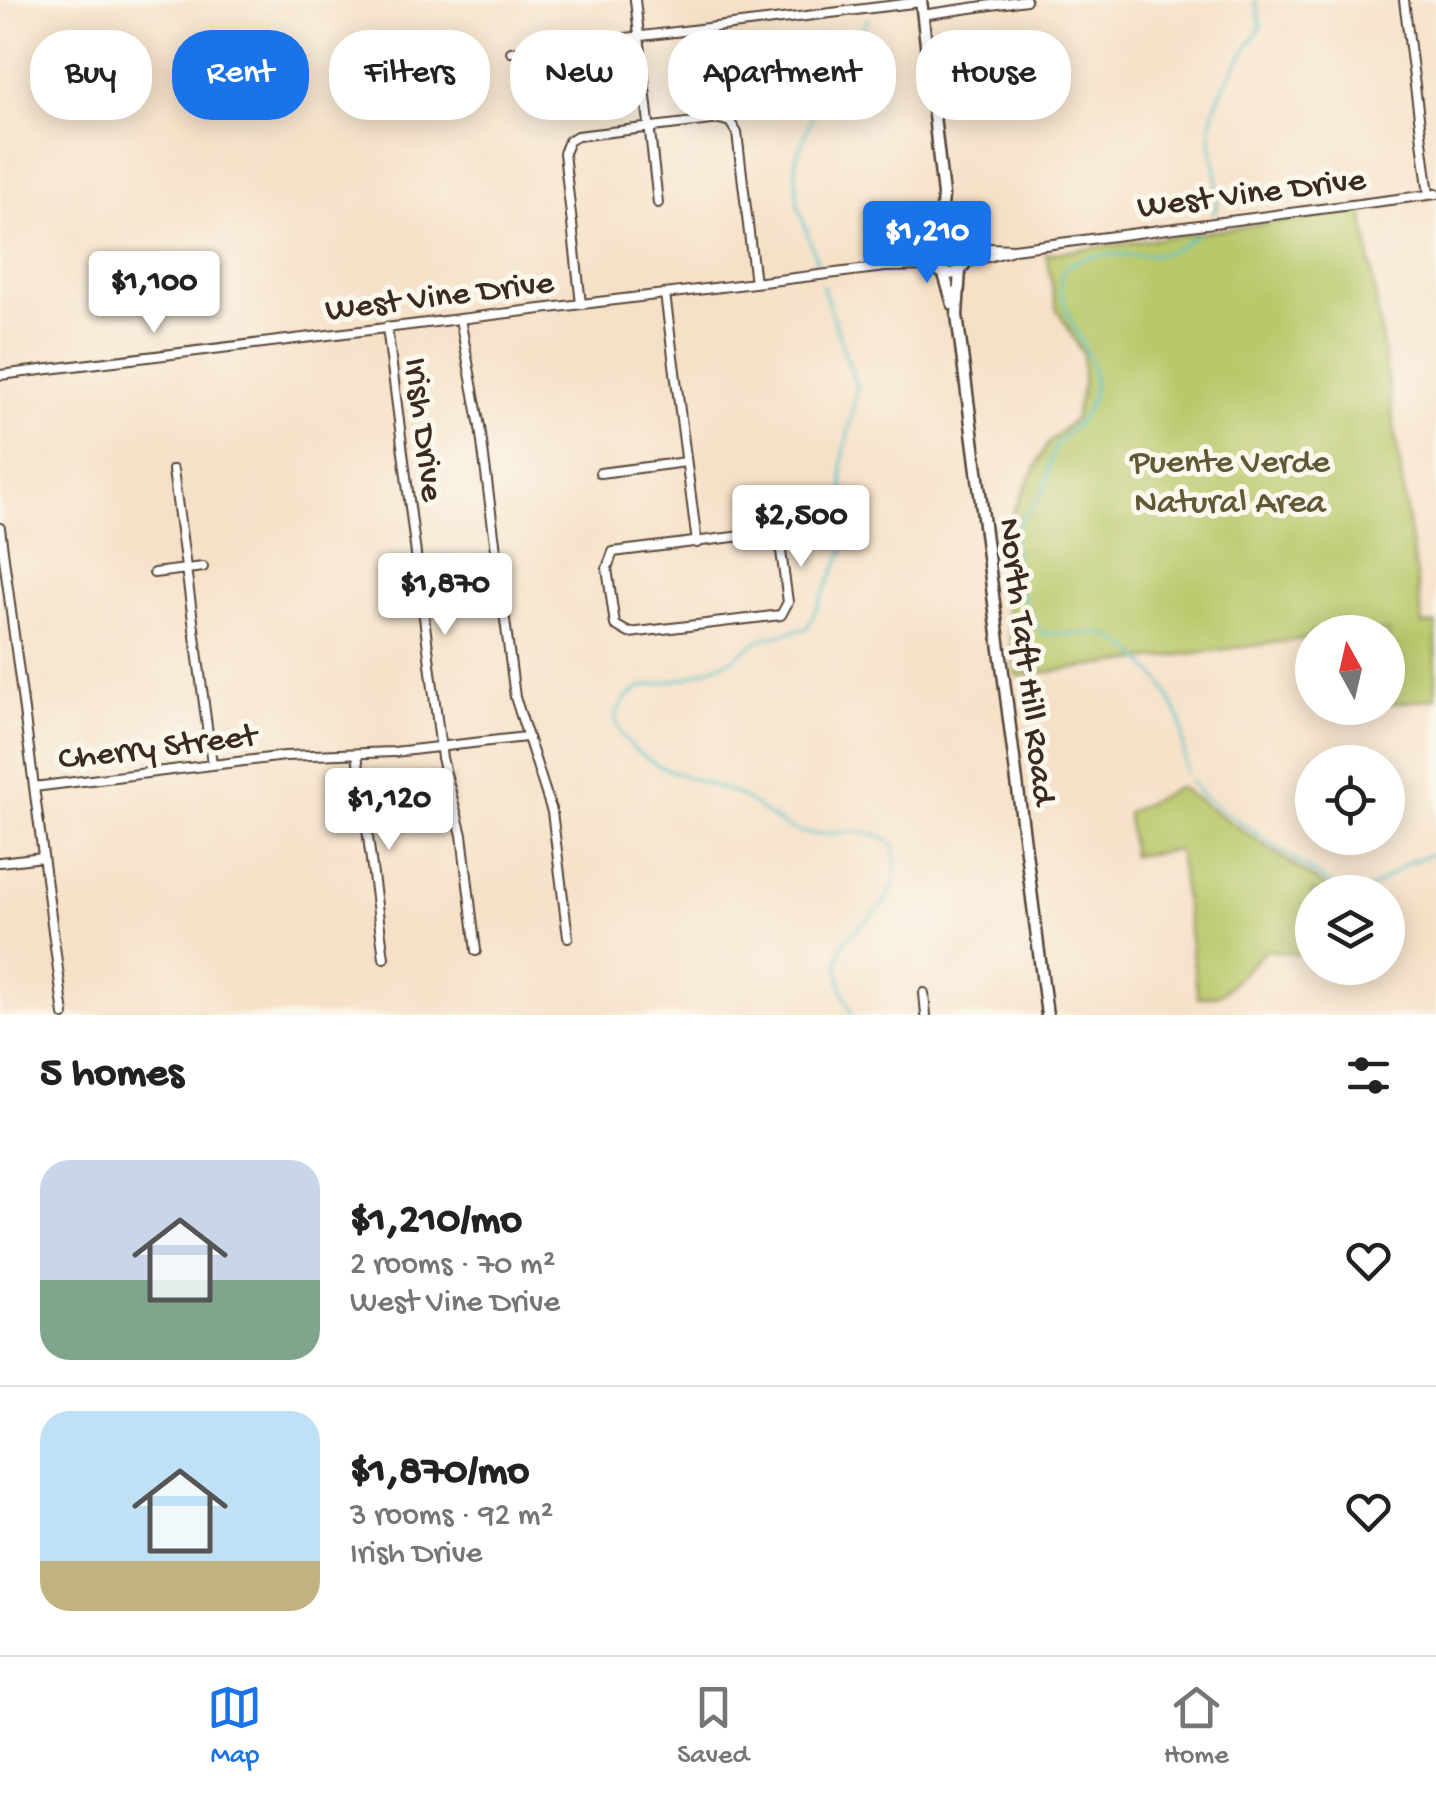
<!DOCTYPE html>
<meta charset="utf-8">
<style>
body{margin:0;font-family:"Gochi Hand",sans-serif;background:#f2f2f2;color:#222;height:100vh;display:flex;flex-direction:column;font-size:38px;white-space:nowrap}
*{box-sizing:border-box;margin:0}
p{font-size:32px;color:#767676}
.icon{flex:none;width:55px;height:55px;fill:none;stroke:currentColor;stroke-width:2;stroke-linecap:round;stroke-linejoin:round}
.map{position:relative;height:1015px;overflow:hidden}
.sheet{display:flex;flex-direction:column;background:#fff;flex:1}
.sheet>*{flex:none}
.guide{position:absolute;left:30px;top:30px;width:1378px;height:90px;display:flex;gap:20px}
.needle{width:65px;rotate:352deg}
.controls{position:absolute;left:1295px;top:615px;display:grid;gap:20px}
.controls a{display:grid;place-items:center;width:110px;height:110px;border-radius:50%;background:#fff;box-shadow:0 5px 25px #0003;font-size:50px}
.price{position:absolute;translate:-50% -85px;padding:0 22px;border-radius:10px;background:#fff;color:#222;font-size:32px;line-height:65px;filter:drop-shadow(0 2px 5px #0008)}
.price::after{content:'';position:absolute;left:50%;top:60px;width:30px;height:22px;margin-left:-15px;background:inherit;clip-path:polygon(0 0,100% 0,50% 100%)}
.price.selected{background:#1a73e8;color:#fff}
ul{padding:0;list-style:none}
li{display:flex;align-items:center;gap:30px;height:250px;padding:0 40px}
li+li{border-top:2px solid #e0e0e0}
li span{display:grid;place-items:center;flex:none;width:280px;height:200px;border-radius:30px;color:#555}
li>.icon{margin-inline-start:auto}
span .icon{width:120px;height:120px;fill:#fffc;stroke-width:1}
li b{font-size:42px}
h2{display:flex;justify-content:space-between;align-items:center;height:120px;padding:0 40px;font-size:42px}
.pill{padding:0 35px;border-radius:40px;background:#fff;box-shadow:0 5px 25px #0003;font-size:35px;line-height:90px}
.pill.selected{background:#1a73e8;color:#fff}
.menu{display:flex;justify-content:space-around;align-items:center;height:140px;border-top:2px solid #e0e0e0;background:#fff;font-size:28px;color:#767676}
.menu a{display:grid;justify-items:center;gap:5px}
.menu .selected{color:#1a73e8}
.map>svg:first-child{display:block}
</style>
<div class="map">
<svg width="1436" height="1015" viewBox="0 0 1436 1015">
<rect width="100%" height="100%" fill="#fbf7ec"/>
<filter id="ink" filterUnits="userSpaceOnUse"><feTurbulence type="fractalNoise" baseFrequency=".01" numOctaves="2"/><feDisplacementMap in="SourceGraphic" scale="20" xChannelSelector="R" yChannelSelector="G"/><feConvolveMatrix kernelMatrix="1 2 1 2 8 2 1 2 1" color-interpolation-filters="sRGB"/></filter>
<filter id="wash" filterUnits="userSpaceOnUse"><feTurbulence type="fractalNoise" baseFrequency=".0048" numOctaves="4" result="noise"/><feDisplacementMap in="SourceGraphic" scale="40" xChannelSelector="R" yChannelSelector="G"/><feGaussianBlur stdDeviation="2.25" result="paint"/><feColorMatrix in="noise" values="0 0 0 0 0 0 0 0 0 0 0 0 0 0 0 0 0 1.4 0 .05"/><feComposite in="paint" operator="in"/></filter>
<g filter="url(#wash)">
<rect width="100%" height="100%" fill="#f6e1c8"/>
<path fill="#b9c86b" stroke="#7a7944" stroke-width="2.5" d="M1363,210l60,415 13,-1v74l-48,6v-72h-76v6l-296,38 -20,-147 9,-1 42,-83 27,-26 9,-34v-31l-27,-47 -10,-53z
M1179,787l154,105h-21v64l-46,-6 -46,45 -22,3 -20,-148 -46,6 -5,-43z"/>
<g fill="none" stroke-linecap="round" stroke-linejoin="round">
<path stroke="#57c4cb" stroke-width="2.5" d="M1214,213c12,-32 -6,-55 -3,-87 3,-35 32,-69 50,-100l-6,-26
M818,265l-20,-60 -3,-44 20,-51 54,-93
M822,285l35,103 -15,77 1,23 13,37 -49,103 -46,11 -29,20 -46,19 -45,9 -14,10 -12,18c11,56 82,60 123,80 24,12 40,33 67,38 28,5 65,-12 89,12 12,74 -46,72 -54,108 -5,23 4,41 12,62
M1186,773l-5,-52 -18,-37 -32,-35 -25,-15h-62c-18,-17 -38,-83 -27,-107 6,-14 21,-24 27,-38 6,-14 4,-32 13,-44 14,-19 29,-25 35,-49 12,-46 -41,-81 -30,-124 21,-26 72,-13 101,-19 13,-2 25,-12 35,-19
M1190,780l11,15 140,97
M1366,892l43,-30 27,-9"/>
</g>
</g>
<g filter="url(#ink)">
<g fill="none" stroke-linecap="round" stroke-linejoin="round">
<g stroke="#574538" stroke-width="12">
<path id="minor" d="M635,0l23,203
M1404,0l25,195
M922,15l104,-15
M511,52l410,-50
M963,247l51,2 422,-55
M893,263l40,-11
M966,263l44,-12
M665,294l32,249
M581,304l-17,-151 5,-12 8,-5 143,-17 10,3 7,11 18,150
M460,319l20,108 35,270 37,115 16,125
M387,327l55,431 20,77 14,116
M0,375l885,-108 50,-1
M173,470l39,294
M600,473l86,-11
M0,528l64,487
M766,533l10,2 4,9 8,58 -7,13 -152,18 -14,-8 -8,-57 6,-16z
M154,573l49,-6
M357,754l27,204
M34,787l251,-31 109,-4 132,-15
M0,862l43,-5
M924,993l2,22"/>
</g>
<g stroke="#574538" stroke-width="15">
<path id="major" d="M921,0l22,195 -4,47
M932 257a17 17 0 1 1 34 0a17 17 0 1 1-34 0Z
M960,270l-3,45 90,700
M944,274l9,30"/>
</g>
<use href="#minor" stroke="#fff" stroke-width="8"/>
<use href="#major" stroke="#fff" stroke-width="10"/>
</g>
</g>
<g text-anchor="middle" stroke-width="10" stroke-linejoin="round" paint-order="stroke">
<g font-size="35" fill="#3b2a1e" stroke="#fbf7ec">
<text transform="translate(1251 190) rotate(-7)" y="12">West Vine Drive</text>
<text transform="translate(439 293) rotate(-7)" y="12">West Vine Drive</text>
<text transform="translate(427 429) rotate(83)" y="12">Irish Drive</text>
<text transform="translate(1030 661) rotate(83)" y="12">North Taft Hill Road</text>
<text transform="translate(157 744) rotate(-7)" y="12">Cherry Street</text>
</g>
<g font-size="35" fill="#615935" stroke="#fbf7ec">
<text x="1230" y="471">Puente Verde<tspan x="1230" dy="40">Natural Area</tspan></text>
</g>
</g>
</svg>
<div class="controls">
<a><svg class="needle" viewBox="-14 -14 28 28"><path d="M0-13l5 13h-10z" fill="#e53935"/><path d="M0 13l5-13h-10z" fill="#767676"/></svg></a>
<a><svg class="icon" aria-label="locate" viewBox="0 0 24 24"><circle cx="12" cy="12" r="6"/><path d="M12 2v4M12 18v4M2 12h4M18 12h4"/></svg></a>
<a><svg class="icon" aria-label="layers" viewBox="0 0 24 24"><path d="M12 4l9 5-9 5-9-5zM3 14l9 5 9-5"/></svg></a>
</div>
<b class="price selected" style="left:927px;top:286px">$1,210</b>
<b class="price" style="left:154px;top:336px">$1,100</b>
<b class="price" style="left:801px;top:570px">$2,500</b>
<b class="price" style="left:445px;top:638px">$1,870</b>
<b class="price" style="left:389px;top:853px">$1,120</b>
<div class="guide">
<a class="pill">Buy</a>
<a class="pill selected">Rent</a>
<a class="pill">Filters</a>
<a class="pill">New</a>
<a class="pill">Apartment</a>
<a class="pill">House</a>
</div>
</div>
<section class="sheet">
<h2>5 homes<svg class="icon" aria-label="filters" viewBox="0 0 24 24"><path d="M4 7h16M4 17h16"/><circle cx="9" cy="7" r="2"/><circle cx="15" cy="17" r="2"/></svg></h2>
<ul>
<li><span style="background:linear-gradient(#c9d6e8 60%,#7fa58c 0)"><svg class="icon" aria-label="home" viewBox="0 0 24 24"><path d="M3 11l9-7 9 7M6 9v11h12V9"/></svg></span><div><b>$1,210/mo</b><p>2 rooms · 70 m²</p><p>West Vine Drive</p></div><svg class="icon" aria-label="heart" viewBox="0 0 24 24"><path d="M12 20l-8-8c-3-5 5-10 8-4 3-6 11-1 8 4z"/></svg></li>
<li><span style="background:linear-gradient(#bfe0f5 75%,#c2b280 0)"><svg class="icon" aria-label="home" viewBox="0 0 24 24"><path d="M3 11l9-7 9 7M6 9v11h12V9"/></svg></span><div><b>$1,870/mo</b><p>3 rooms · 92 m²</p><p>Irish Drive</p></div><svg class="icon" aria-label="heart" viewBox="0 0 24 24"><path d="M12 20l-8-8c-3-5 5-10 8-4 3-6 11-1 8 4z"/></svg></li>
</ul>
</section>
<nav class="menu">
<a class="selected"><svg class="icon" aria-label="map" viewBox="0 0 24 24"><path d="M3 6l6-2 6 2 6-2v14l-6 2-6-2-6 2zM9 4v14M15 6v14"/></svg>Map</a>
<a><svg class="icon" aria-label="saved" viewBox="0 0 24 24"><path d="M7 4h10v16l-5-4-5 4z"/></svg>Saved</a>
<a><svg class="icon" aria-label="home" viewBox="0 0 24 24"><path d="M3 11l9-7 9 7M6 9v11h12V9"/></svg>Home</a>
</nav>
